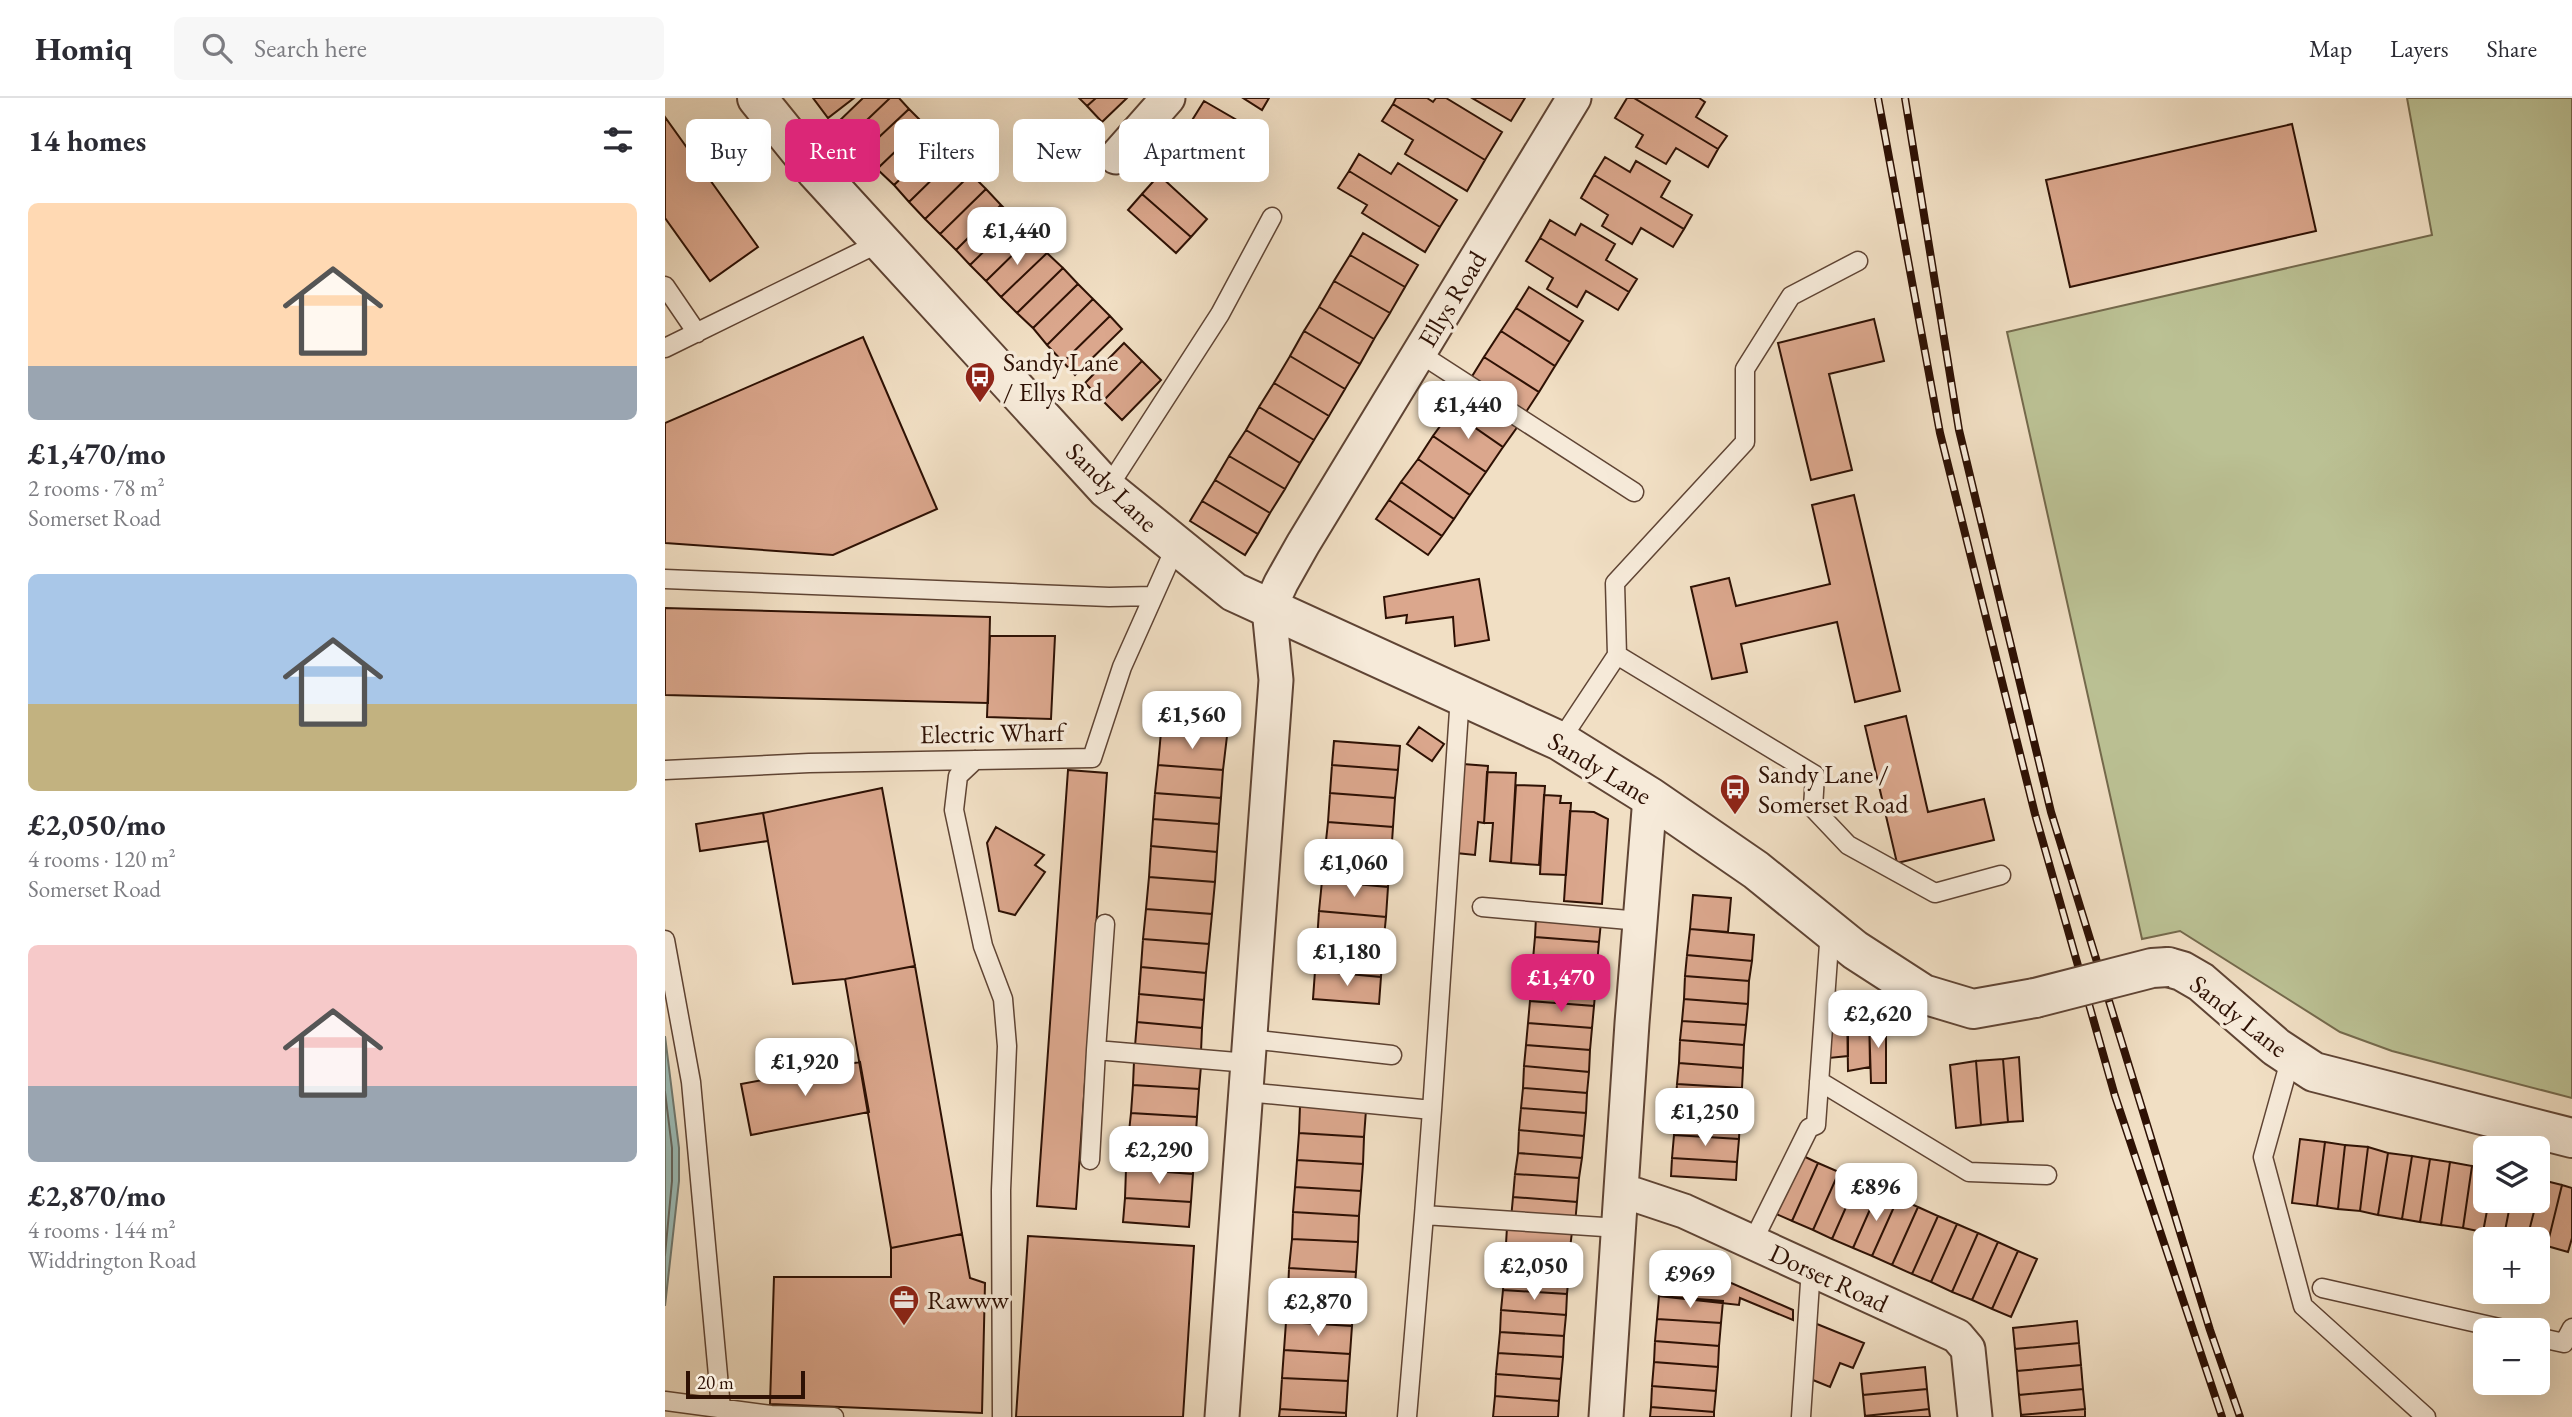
<!DOCTYPE html>
<meta charset="utf-8">
<style>
body{margin:0;font-family:"EB Garamond",serif;background:#f7f7f7;color:#2b2b33;height:100vh;display:flex;flex-direction:column;font-size:26px;white-space:nowrap}
*{box-sizing:border-box;margin:0}
p{font-size:23px;color:#7c7c81}
.icon{flex:none;width:38px;height:38px;fill:none;stroke:currentColor;stroke-width:2;stroke-linecap:round;stroke-linejoin:round}
.map{position:relative;flex:1;overflow:hidden}
.panel{display:flex;flex-direction:column;background:#fff;width:665px}
.panel>*{flex:none}
.guide{position:absolute;left:21px;top:21px;width:665px;height:63px;display:flex;gap:14px}
.fabs{position:absolute;left:1808px;top:1038px;display:grid;gap:14px}
.fabs a{display:grid;place-items:center;width:77px;height:77px;border-radius:10px;background:#fff;box-shadow:0 7px 28px #0002;font-size:35px}
.scale{position:absolute;left:21px;bottom:18px;width:119px;box-sizing:border-box;padding-left:7px;border:4px solid #2e1104;border-top:0;font-size:19px;line-height:24px;white-space:nowrap;color:#2e1104;-webkit-text-stroke:5px #f6ead9;paint-order:stroke}
.price{position:absolute;translate:-50% -60px;padding:0 16px;border-radius:14px;background:#fff;color:#222;font-size:23px;line-height:46px;filter:drop-shadow(0 2px 4px #0008)}
.price::after{content:'';position:absolute;left:50%;top:42px;width:21px;height:16px;margin-left:-10px;background:inherit;clip-path:polygon(0 0,100% 0,50% 100%)}
.price.on{background:#db2777;color:#fff}
ul{padding:0;list-style:none}
li{display:grid;align-content:center;gap:14px;height:371px;padding:0 28px}
li span{display:grid;place-items:center;height:217px;border-radius:10px;color:#555}
li>.icon{margin-inline-start:auto}
span .icon{width:126px;height:126px;fill:#fffc;stroke-width:1}
li b{font-size:30px}
h2{display:flex;justify-content:space-between;align-items:center;height:84px;padding:0 28px;font-size:30px}
.pill{padding:0 24px;border-radius:10px;background:#fff;box-shadow:0 7px 28px #0002;font-size:24px;line-height:63px}
.pill.on{background:#db2777;color:#fff}
header{display:flex;align-items:center;gap:42px;box-sizing:border-box;height:98px;padding:0 35px;background:#fff;border-bottom:2px solid #e1e1e2}
header strong{font-size:33px}
nav{display:flex;gap:38px;margin-inline-start:auto;font-size:24px}
.search{width:490px;height:63px;background:#f7f7f7;display:flex;align-items:center;gap:18px;box-sizing:border-box;padding:0 24px;border-radius:10px;color:#7c7c81;font-size:26px}
main{display:flex;flex:1;min-height:0}
.map>svg:first-child{display:block}
</style>
<header>
<strong>Homiq</strong>
<div class="search"><svg class="icon" aria-label="search" viewBox="0 0 24 24"><circle cx="10" cy="10" r="6"/><path d="M15 15l6 6"/></svg>Search here</div>
<nav><a>Map</a><a>Layers</a><a>Share</a></nav>
</header>
<main>
<section class="panel">
<h2>14 homes<svg class="icon" aria-label="filters" viewBox="0 0 24 24"><path d="M4 7h16M4 17h16"/><circle cx="9" cy="7" r="2"/><circle cx="15" cy="17" r="2"/></svg></h2>
<ul>
<li><span style="background:linear-gradient(#ffd9b3 75%,#9aa5b1 0)"><svg class="icon" aria-label="home" viewBox="0 0 24 24"><path d="M3 11l9-7 9 7M6 9v11h12V9"/></svg></span><div><b>£1,470/mo</b><p>2 rooms · 78 m²</p><p>Somerset Road</p></div></li>
<li><span style="background:linear-gradient(#a9c7e8 60%,#c2b280 0)"><svg class="icon" aria-label="home" viewBox="0 0 24 24"><path d="M3 11l9-7 9 7M6 9v11h12V9"/></svg></span><div><b>£2,050/mo</b><p>4 rooms · 120 m²</p><p>Somerset Road</p></div></li>
<li><span style="background:linear-gradient(#f6c9c9 65%,#9aa5b1 0)"><svg class="icon" aria-label="home" viewBox="0 0 24 24"><path d="M3 11l9-7 9 7M6 9v11h12V9"/></svg></span><div><b>£2,870/mo</b><p>4 rooms · 144 m²</p><p>Widdrington Road</p></div></li>
</ul>
</section>
<div class="map">
<svg width="1907" height="1319" viewBox="0 0 1907 1319">
<rect width="100%" height="100%" fill="#f1dfc4"/>
<filter id="stains"><feTurbulence type="fractalNoise" baseFrequency=".00286" numOctaves="4"/><feColorMatrix values="0 0 0 0 .2 0 0 0 0 .09 0 0 0 0 .02 0 0 0 .5 -.17"/></filter>
<radialGradient id="worn" r=".72"><stop offset=".6" stop-color="#630" stop-opacity="0"/><stop offset="1" stop-color="#630" stop-opacity=".3"/></radialGradient>
<path fill="#bbc194" stroke="#74694c" stroke-width="2" d="M1742,0h165v1000l-180,-47 -52,-19 -160,-101 -38,8 -135,-607 425,-97z"/>
<path fill="#9bbcb7" stroke="#6f786f" stroke-width="2" d="M0,938l14,112v33l-14,125z"/>
<g fill="none" stroke-linecap="round" stroke-linejoin="round">
<path stroke="#64665e" stroke-width="2" d="M0,994l7,56v33l-7,74"/>
</g>
<path fill="#dba78d" stroke="#2e1104" stroke-width="2" d="M148,0h41l-26,20z
M198,0h27l-42,40 -13,-13z
M225,0h9l10,11 -47,44 -14,-15z
M414,0h17l-9,8z
M431,0h31l-25,24 -15,-16z
M578,0h26l-7,12z
M731,0h31l6,4 3,-4h10l56,34 -17,28 -92,-56z
M807,0h53l-14,23z
M962,0h7l84,51 -10,18 -32,-19 -10,16 -30,-17 7,-12 -28,-17z
M969,0h65l6,4 -9,15 31,19 -9,13z
M539,3l55,32 -12,22 -56,-33z
M728,6l92,56 -18,31 -62,-37 8,-14 -31,-19z
M244,11l15,15 -47,45 -15,-16z
M0,19l93,130 -48,34 -45,-63z
M526,24l56,33 -11,18 -56,-32z
M259,26l16,17 -46,44 -17,-16z
M1627,26l24,107 -246,56 -24,-107z
M275,43l15,16 -46,45 -15,-17z
M694,56l32,20 7,-11 59,37 -17,27 -91,-56z
M290,59l16,17 -46,45 -16,-17z
M940,59l25,15 6,-11 34,20 -9,16 31,18 -8,14 -90,-54z
M684,73l91,56 -15,25 -63,-39 5,-8 -29,-17z
M306,76l15,15 -46,45 -15,-15z
M494,77l48,44 -16,18 -49,-43z
M929,77l90,54 -11,18 -32,-19 -9,16 -30,-18 6,-11 -27,-17z
M321,91l15,16 -45,45 -16,-16z
M477,96l49,43 -15,16 -48,-43z
M336,107l15,15 -46,45 -14,-15z
M351,122l16,16 -46,45 -16,-16z
M885,122l25,15 6,-11 34,20 -9,16 31,19 -8,13 -89,-54z
M698,135l55,32 -13,22 -55,-32z
M367,138l15,17 -46,44 -15,-16z
M875,140l89,54 -11,18 -32,-19 -9,16 -30,-18 6,-11 -27,-17z
M382,155l16,15 -46,45 -16,-16z
M685,157l55,32 -15,26 -56,-32z
M398,170l15,16 -45,44 -16,-15z
M669,183l56,32 -16,26 -55,-32z
M413,186l15,15 -46,46 -14,-17z
M864,189l54,34 -13,21 -54,-34z
M428,201l17,17 -47,46 -16,-17z
M654,209l55,32 -14,25 -56,-33z
M851,210l54,34 -15,24 -54,-35z
M445,218l12,13 -47,46 -12,-13z
M1209,221l10,42 -55,13 23,96 -41,10 -33,-137z
M639,233l56,33 -15,25 -55,-33z
M836,233l54,35 -16,26 -55,-35z
M198,239l74,172 -104,46 -168,-12v-120z
M459,245l18,18 -39,40 -18,-18z
M625,258l55,33 -16,27 -55,-33z
M819,259l55,35 -13,20 -55,-34z
M477,263l19,19 -39,40 -19,-19z
M609,285l55,33 -15,24 -55,-33z
M800,292l53,36 -15,21 -52,-36z
M594,309l55,33 -14,23 -54,-33z
M786,313l52,36 -17,25 -53,-36z
M581,332l54,33 -15,26 -56,-33z
M768,338l53,36 -16,23 -52,-36z
M564,358l56,33 -15,24 -55,-33z
M753,361l52,36 -16,24 -53,-37z
M550,382l55,33 -12,21 -56,-33z
M736,384l53,37 -12,17 -53,-36z
M1189,397l46,196 -45,11 -18,-80 -96,22 6,28 -35,7 -21,-92 38,-9 7,28 94,-22 -18,-79z
M724,402l53,36 -14,19 -52,-36z
M537,403l56,33 -13,21 -55,-34z
M814,481l10,61 -34,6 -2,-29 -47,6 1,-8 -21,3 -2,-21z
M0,510l325,9 -2,86 -323,-8z
M325,538h65l-4,83 -64,-2z
M497,608l67,5 -2,25 -66,-4z
M1241,618l22,96 56,-13 10,41 -97,23 -32,-137z
M754,629l25,17 -12,17 -25,-17z
M496,634l66,4 -4,34 -65,-5z
M669,643l66,5 -2,24 -66,-5z
M798,666l25,2 -4,57 -6,-1 -3,33 -19,-2z
M493,667l65,5 -2,28 -66,-5z
M667,667l66,5 -3,28 -65,-5z
M403,672l39,3 -31,436 -39,-3z
M822,674l29,1 -5,90 -21,-2 3,-38h-9z
M851,687l29,1 -6,79 -28,-2z
M217,690l33,178 -70,13 -52,5 -30,-171z
M490,695l66,5 -2,26 -66,-5z
M665,695l65,5 -2,29 -65,-5z
M879,697l17,1 -1,7h11l-5,72 -26,-1z
M905,713l24,1 14,7 -6,85 -38,-3z
M98,715l5,28 -68,10 -4,-27z
M488,721l66,5 -2,28 -66,-6z
M663,724l65,5 -2,29 -66,-6z
M331,729l48,28 -9,10 10,7 -30,43 -16,-4 -12,-68z
M486,748l66,6 -2,30 -66,-5z
M660,752l66,6 -3,31 -66,-6z
M484,779l66,5 -3,32 -66,-5z
M657,783l66,6 -2,30 -67,-6z
M1028,797l38,3 -3,34 -38,-3z
M481,811l66,5 -3,30 -66,-5z
M654,813l67,6 -3,30 -66,-6z
M871,819l65,5 -2,20 -64,-5z
M1025,831l64,6 -2,26 -65,-6z
M870,839l64,5 -2,22 -64,-5z
M478,841l66,5 -3,29 -65,-6z
M652,843l66,6 -2,30 -66,-6z
M1022,857l65,6 -3,20 -64,-5z
M868,861l64,5 -1,19 -64,-5z
M250,868l47,268 -71,14 -46,-269z
M476,869l65,6 -2,27 -65,-6z
M650,873l66,6 -2,27 -66,-5z
M1020,878l64,5 -1,23 -64,-5z
M867,880l64,5 -2,23 -64,-5z
M1164,894h19v64l-19,2z
M474,896l65,6 -2,28 -65,-6z
M1019,901l64,5 -2,21 -64,-4z
M865,903l64,5 -2,22 -64,-5z
M1182,908h22l1,61 -22,4z
M1221,918v67h-15l-2,-64z
M1017,923l64,4 -2,20 -64,-5z
M472,924l65,6 -1,24 -66,-6z
M863,925l64,5 -2,22 -64,-5z
M1015,942l64,5 -1,23 -64,-5z
M861,947l64,5 -1,22 -65,-6z
M1354,959l4,64 -15,1 -5,-63z
M1338,961l5,63 -27,3 -5,-64z
M469,963l67,5 -2,23 -66,-4z
M1311,963l5,64 -25,3 -6,-63z
M195,964l9,50 -118,23 -10,-51z
M1014,965l64,5 -1,20 -65,-4z
M859,968l65,6 -2,21 -64,-5z
M1012,986l65,4 -2,29 -65,-4z
M468,987l66,4 -2,28 -66,-4z
M858,990l64,5 -1,20 -65,-5z
M635,1008l66,4 -2,27 -65,-4z
M856,1010l65,5 -2,23 -65,-6z
M466,1015l66,4 -2,29 -67,-5z
M1010,1015l65,4 -1,22 -65,-4z
M854,1032l65,6 -2,22 -64,-5z
M634,1035l65,4 -1,27 -66,-4z
M1009,1037l65,4 -2,23 -65,-4z
M1635,1041l25,3 -8,64 -25,-3z
M463,1043l67,5 -2,28 -67,-5z
M1660,1044l20,3 -7,64 -21,-3z
M1680,1047l23,2 -8,64 -22,-2z
M1703,1049l20,6 -10,62 -18,-4z
M853,1055l64,5 -3,20 -64,-4z
M1723,1055l24,3 -10,63 -24,-4z
M1134,1056l19,9 -26,58 -18,-8z
M1747,1058l18,3 -10,63 -18,-3z
M1007,1060l65,4 -1,18 -65,-4z
M1765,1061l20,3 -9,63 -21,-3z
M632,1062l66,4 -2,27 -66,-4z
M1785,1064l22,4 -9,62 -22,-3z
M1153,1065l21,9 -26,58 -21,-9z
M1807,1068l13,2v32h4l-6,32 -20,-4z
M461,1071l67,5 -2,28 -66,-4z
M1174,1074l19,8 -26,59 -19,-9z
M850,1076l64,4 -2,24 -64,-5z
M1193,1082l21,9 -26,59 -21,-9z
M1877,1082l20,5 -15,61 -10,-2v-5h-10z
M1897,1087l10,3v50l-4,14 -21,-6z
M630,1089l66,4 -2,25 -66,-4z
M1214,1091l19,9 -26,58 -19,-8z
M848,1099l64,5 -2,22 -64,-5z
M460,1100l66,4 -2,25 -66,-5z
M1233,1100l20,9 -26,58 -20,-9z
M1824,1102h22l-7,36 -21,-4z
M1846,1102h26l-10,39 -23,-3z
M1253,1109l20,9 -26,58 -20,-9z
M628,1114l66,4 -1,26 -66,-3z
M1273,1118l19,8 -26,58 -19,-8z
M1292,1126l21,9 -26,59 -21,-10z
M842,1129l65,5 -2,16 -64,-4z
M1313,1135l20,9 -26,58 -20,-8z
M297,1136l8,44 15,5 -3,130 -212,-9 4,-127h117v-29z
M363,1138l166,10 -11,171h-167z
M627,1141l66,3 -2,30 -67,-4z
M1333,1144l20,9 -26,58 -20,-9z
M841,1146l64,4 -1,23 -64,-5z
M1353,1153l19,8 -26,58 -19,-8z
M1000,1156l128,56v10l-53,-22 -1,7 -80,-9 2,-35z
M840,1168l64,5 -2,23 -64,-4z
M624,1170l67,4 -2,26 -66,-5z
M838,1192l64,4 -1,21 -65,-5z
M623,1195l66,5 -2,28 -66,-4z
M994,1198l64,5 -2,22 -64,-4z
M836,1212l65,5 -2,21 -64,-4z
M992,1221l64,4 -2,23 -64,-5z
M1412,1223l2,22 -64,6 -2,-21z
M621,1224l66,4 -2,28 -66,-4z
M1147,1224l52,21 -11,25 -13,-5 -10,24 -22,-9z
M835,1234l64,4 -1,21 -65,-4z
M990,1243l64,5 -1,21 -64,-5z
M1414,1245l2,22 -64,6 -2,-22z
M619,1252l66,4 -2,27 -66,-3z
M833,1255l65,4 -2,22 -65,-5z
M989,1264l64,5 -2,24 -64,-5z
M1416,1267l2,24 -64,6 -2,-24z
M1260,1269l2,22 -64,6 -2,-21z
M831,1276l65,5 -2,22 -64,-5z
M617,1280l66,3 -2,32 -66,-4z
M987,1288l64,5 -2,21 -63,-5z
M1262,1291l2,20 -64,7 -2,-21z
M1418,1291l2,20 -64,6 -2,-20z
M830,1298l64,5 -1,16h-65z
M986,1309l63,5v5h-64z
M615,1311l66,4v4h-67z
M1264,1311l1,8h-65v-1z
M1420,1311v8h-64v-2z"/>
<g fill="none" stroke-linecap="round" stroke-linejoin="round">
<g stroke="#5f4434" stroke-width="21">
<path id="service" d="M0,188l32,47
M0,250l216,-106
M754,255l215,139
M442,391l113,-175 52,-97
M0,481l444,18 43,-1
M952,557l-2,-72 130,-141v-73l46,-73 67,-35
M895,643l57,-86 198,120 -2,33 35,37 87,48 66,-18
M310,662l-17,16 -4,34 29,136 20,53 4,47 -6,144 1,227
M0,672l144,-7 283,-5 30,-91 54,-121
M817,809l158,14
M0,842l26,142 30,326
M585,941l142,16
M431,952l9,-126
M1626,959l-28,100 40,149 123,111
M1154,983l150,91 78,3
M581,994l186,18 28,-414
M767,1012l-8,105 195,13
M425,1062l6,-110 152,13
M1087,1145l57,-115 7,-3 14,-195
M1657,1190l186,42
M1872,1239l27,6 8,-15
M0,1303l106,14 63,2
M742,1319l17,-202
M1136,1319l10,-149"/>
</g>
<g stroke="#5f4434" stroke-width="37">
<path id="minor" d="M451,59l52,-59
M956,1092l63,21 273,125 11,13 7,68
M557,1319l54,-737 -7,-71 12,-26 22,-39 271,-446
M941,1319l26,-394 18,-226"/>
</g>
<g stroke="#5f4434" stroke-width="42">
<path id="tertiary" d="M92,0l59,73 291,318 127,103 326,149 90,56 106,73 99,80 68,44 50,15 62,-11
M1503,869l14,4 19,11 75,65 38,25 258,66"/>
</g>
<use href="#service" stroke="#f6ead9" stroke-width="18"/>
<use href="#minor" stroke="#f6ead9" stroke-width="33"/>
<use href="#tertiary" stroke="#f6ead9" stroke-width="38"/>
<g stroke="#2e1104" stroke-width="8">
<path id="rail" d="M1213,0l62,335 95,381 80,282 107,321
M1240,0l54,332 92,382 159,518 30,87"/>
</g>
<use href="#rail" stroke="#f6ead9" stroke-width="5" stroke-dasharray="16" stroke-linecap="butt"/>
<g stroke="#5f4434" stroke-width="42" stroke-linecap="butt">
<path id="tertiary-bridge" d="M1370,900l117,-30 16,-1"/>
</g>
<use href="#tertiary-bridge" stroke="#f6ead9" stroke-width="38"/>
</g>
<defs>
<g id="bus-pin" transform="scale(1.575)"><path d="M0 17L-7.5 6A9.5 9.5 0 1 1 7.5 6Z" fill="#8f2418" stroke="#f6ead9"/><path d="M-5-6H5V4H4V6H2V4H-2V6H-4V4H-5ZM-3.5-4V0h7V-4ZM-3.5 1.2v1.5H-2V1.2ZM2 1.2v1.5H3.5V1.2Z" fill="#fff"/></g>
<g id="office-pin" transform="scale(1.575)"><path d="M0 17L-7.5 6A9.5 9.5 0 1 1 7.5 6Z" fill="#8f2418" stroke="#f6ead9"/><path d="M-6-3h4V-5.5h4V-3h4V5H-6ZM-1-4.5V-3h2v-1.5ZM-6 0V1H6V0Z" fill="#fff"/></g>
</defs>
<g fill-rule="evenodd">
<use href="#bus-pin" x="315" y="279"/>
<use href="#bus-pin" x="1070" y="691"/>
<use href="#office-pin" x="239" y="1202"/>
</g>
<g text-anchor="middle" stroke-width="7" stroke-linejoin="round" paint-order="stroke">
<g font-size="26" fill="#2e1104" stroke="#f6ead9">
<text transform="translate(787 201) rotate(-59)" y="9">Ellys Road</text>
<text transform="translate(447 389) rotate(44)" y="9">Sandy Lane</text>
<text transform="translate(327 635) rotate(-1)" y="9">Electric Wharf</text>
<text transform="translate(935 670) rotate(31)" y="9">Sandy Lane</text>
<text transform="translate(1574 918) rotate(38)" y="9">Sandy Lane</text>
<text transform="translate(1164 1180) rotate(25)" y="9">Dorset Road</text>
</g>
<g font-size="26" fill="#2e1104" stroke="#f6ead9" text-anchor="start">
<text x="338" y="273">Sandy Lane<tspan x="338" dy="30">/ Ellys Rd</tspan></text>
<text x="1093" y="685">Sandy Lane /<tspan x="1093" dy="30">Somerset Road</tspan></text>
<text x="262" y="1211">Rawww</text>
</g>
</g>
<rect width="100%" height="100%" filter="url(#stains)"/>
<rect width="100%" height="100%" fill="url(#worn)"/>
</svg>
<div class="fabs">
<a><svg class="icon" aria-label="layers" viewBox="0 0 24 24"><path d="M12 4l9 5-9 5-9-5zM3 14l9 5 9-5"/></svg></a>
<a>+</a>
<a>−</a>
</div>
<div class="scale">20 m</div>
<b class="price" style="left:352px;top:169px">£1,440</b>
<b class="price" style="left:803px;top:343px">£1,440</b>
<b class="price" style="left:527px;top:653px">£1,560</b>
<b class="price" style="left:689px;top:801px">£1,060</b>
<b class="price" style="left:682px;top:890px">£1,180</b>
<b class="price on" style="left:896px;top:916px">£1,470</b>
<b class="price" style="left:1213px;top:952px">£2,620</b>
<b class="price" style="left:140px;top:1000px">£1,920</b>
<b class="price" style="left:1040px;top:1050px">£1,250</b>
<b class="price" style="left:494px;top:1088px">£2,290</b>
<b class="price" style="left:1211px;top:1125px">£896</b>
<b class="price" style="left:869px;top:1204px">£2,050</b>
<b class="price" style="left:1025px;top:1212px">£969</b>
<b class="price" style="left:653px;top:1240px">£2,870</b>
<div class="guide">
<a class="pill">Buy</a>
<a class="pill on">Rent</a>
<a class="pill">Filters</a>
<a class="pill">New</a>
<a class="pill">Apartment</a>
</div>
</div>
</main>
